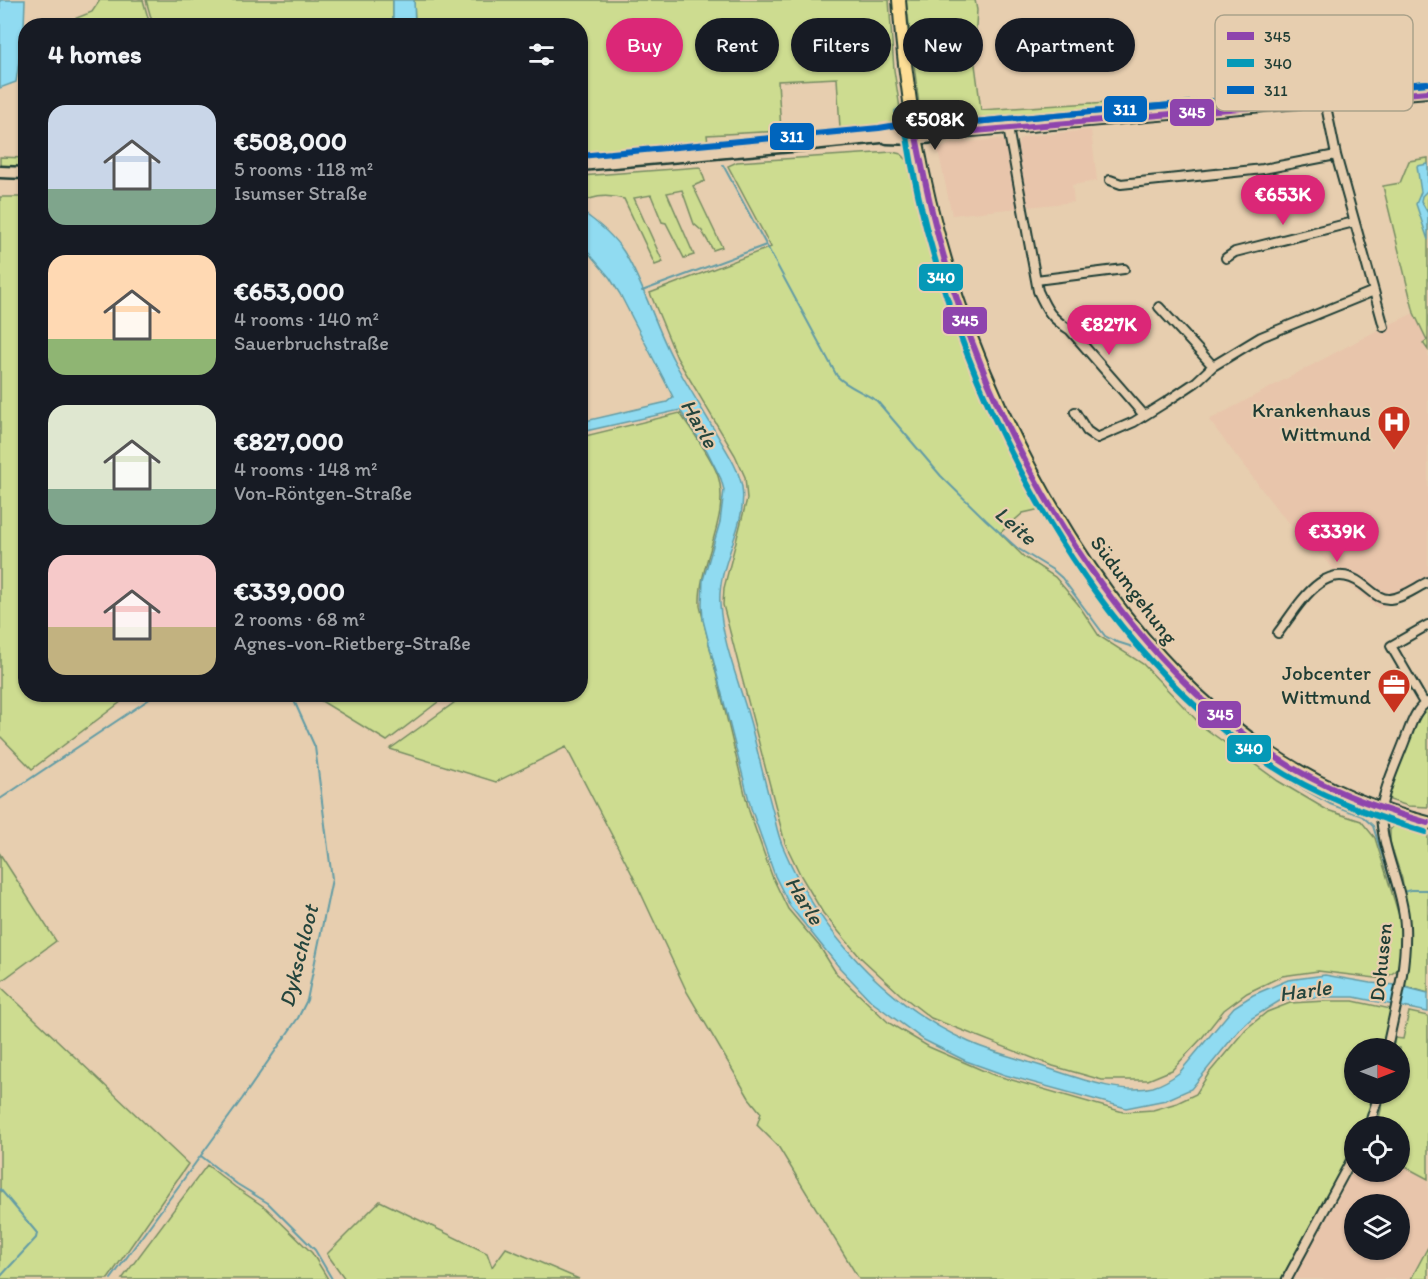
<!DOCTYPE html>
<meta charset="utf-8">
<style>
body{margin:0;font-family:Itim,sans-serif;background:#20242c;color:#f1f3f6;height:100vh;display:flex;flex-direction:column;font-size:22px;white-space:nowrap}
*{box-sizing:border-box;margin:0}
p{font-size:20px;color:#9ea1a6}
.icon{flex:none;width:33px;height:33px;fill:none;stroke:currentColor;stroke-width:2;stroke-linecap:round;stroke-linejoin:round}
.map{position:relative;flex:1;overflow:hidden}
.sheet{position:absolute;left:18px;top:18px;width:570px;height:684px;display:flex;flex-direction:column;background:#171b24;border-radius:24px;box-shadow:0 2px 4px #0004}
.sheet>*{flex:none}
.guide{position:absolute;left:606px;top:18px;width:570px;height:54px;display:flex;gap:12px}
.needle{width:39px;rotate:90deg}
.fabs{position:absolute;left:1344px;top:1038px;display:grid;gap:12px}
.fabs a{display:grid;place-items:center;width:66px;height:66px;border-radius:50%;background:#171b24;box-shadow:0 2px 4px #0004;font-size:30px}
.price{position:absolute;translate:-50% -51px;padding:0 14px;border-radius:21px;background:#db2777;color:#fff;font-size:20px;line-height:39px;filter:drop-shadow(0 2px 3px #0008)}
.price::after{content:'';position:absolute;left:50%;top:36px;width:18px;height:14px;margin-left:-9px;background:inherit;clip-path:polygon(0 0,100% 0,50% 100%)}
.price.selected{background:#222;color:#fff}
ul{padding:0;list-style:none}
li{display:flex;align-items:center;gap:18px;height:150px;padding:0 30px}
li span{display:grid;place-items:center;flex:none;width:168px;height:120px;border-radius:18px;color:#555}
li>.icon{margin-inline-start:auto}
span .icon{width:72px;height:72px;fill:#fffc;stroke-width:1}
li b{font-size:26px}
h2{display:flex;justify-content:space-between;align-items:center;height:72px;padding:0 30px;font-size:26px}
.tag{padding:0 21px;border-radius:27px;background:#171b24;box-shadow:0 2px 4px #0004;font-size:21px;line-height:54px}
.tag.selected{background:#db2777;color:#fff}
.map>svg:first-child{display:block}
</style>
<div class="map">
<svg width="1428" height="1279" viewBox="0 0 1428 1279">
<rect width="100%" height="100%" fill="#e7ceaf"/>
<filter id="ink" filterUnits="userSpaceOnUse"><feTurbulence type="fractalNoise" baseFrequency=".0167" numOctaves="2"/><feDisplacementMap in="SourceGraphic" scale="12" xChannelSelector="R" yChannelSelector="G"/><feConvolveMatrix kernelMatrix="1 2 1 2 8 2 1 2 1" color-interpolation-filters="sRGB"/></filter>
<g filter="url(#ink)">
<path fill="#e8c5ab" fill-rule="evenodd" d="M1091,130l6,51 -25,4 2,17 -47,5 -10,-60 3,-8 8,-3z
M999,139l6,3 3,7 10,59 -66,7 -14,-65 11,-6z
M1414,313l13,27 -4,3 5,7v235l-49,24 -32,-26 -68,-71 -70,-92 167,-89z
M1400,1164l28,15v68l-17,32h-117l60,-110v3h46zM1354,1204h46v46h-46z"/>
<path fill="#cddc90" stroke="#768c62" stroke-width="1.5" d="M100,0h43l7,25h-91l33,-13z
M146,0h247v25h-240z
M414,0h475l5,70 7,45 -3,9 -58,4 -3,-50 -59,3 3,50 -74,4 1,8 -127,12 -1,-129 -165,-1z
M906,0h69l2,10 -3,47 7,53 111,-7 1,1 25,-2 -5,10 -21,4 -161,10 -11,-13z
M892,152l9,2 6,6 20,78 40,124 20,45 58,101 -22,5 -23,20 24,24 31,20 23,27 21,32 44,28 60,63 75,54 49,29 34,11 14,17 26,84 1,28 -5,20 -13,9 -66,-8 -36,5 -35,17 -23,17 -23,29 -29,31 -24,10h-46l-49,-14 -122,-48 -31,-24 -40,-37 -37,-44 -22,-37 -16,-33 -62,-238 1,-17 23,-89 -2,-22 -10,-22 -58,-97 -27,-65 121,-46 -43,-81 9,-4z
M0,157l25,1v9h-25z
M1428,158v192l-5,-7 4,-3 -13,-27 -31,-127 17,-3 9,-22z
M700,167l5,14 -12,5 29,61 -9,3 -11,-19 -8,-7 -12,-34 -15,3 27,62 -10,3 -18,-35 -4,-1 -11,-27 -17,3 29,64 -8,3 -31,-66c-15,-4 -30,-5 -43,5v-28z
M0,197h25l1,497 104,1 -98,74 -32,-33z
M680,413c11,17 32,44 38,63 13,41 -20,86 -18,130l49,205 23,65 16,33 32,38 16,26 53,50 40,24 62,27 132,38 30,-2 24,-7 19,-9 13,-21 37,-44 21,-17 23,-9 36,-2h27l38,8 -8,39h-29v46h20l-3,17 -7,15h-10v19l-73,134h-422l-81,-133 -21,-21 4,-12 -12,-15 -62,-106 -55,-118 -66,-127 -70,35 -106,-33 75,-54 115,-1 1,-257z
M316,695h131l-60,46 -69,-42z
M1428,707v100l-20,-1 -18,-6 -1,-5 26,-74z
M1396,823l32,6v164l-23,-7 5,-55 -8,-52 -12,-37v-12z
M0,854l56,87 -56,41z
M0,986l188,178 -80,115h-108z
M1409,1012l19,4v163l-28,-15v-38h-23l8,-32h15v-46h-7l2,-10 8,1z
M207,1165l28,22 31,21 46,45 16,26h-206z
M380,1201l107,52 5,14 14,-19 73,31h-234l-18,-25z
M1428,1247v32h-17z"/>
<path fill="#90dbf1" stroke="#639ca5" stroke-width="1.5" d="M0,0h25l-1,27 -8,55 -16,6z
M393,0h21l1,25h-22z
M1428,164v26l-6,6 -1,5 7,12v27l-12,-36 5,-12 -4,-26z
M581,211c16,11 32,24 43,41 21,34 31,74 50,109 14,26 30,51 45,77 9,15 20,32 23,49 6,38 -25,77 -22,117 2,39 21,83 31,121 7,29 14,58 22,87 3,12 5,24 10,35 35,83 103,158 186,195 20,9 41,14 62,21 35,10 86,33 122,24 10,-3 18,-8 26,-14l55,-66 19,-12 35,-15 37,-5 45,8 26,2 32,8v19l-74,-15h-36l-37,3 -29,18 -13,12 -48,59 -25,11 -40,8 -121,-33 -39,-14 -42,-21 -52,-38 -33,-35 -49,-61 -15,-30 -24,-68 -48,-188 -1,-16 1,-24 17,-58 4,-32 -3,-11 -14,-28 -27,-41 -99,22v-10l86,-20 6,-5 -53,-103 -10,-16 -29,-34z"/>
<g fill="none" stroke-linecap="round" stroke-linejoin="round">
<path stroke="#639ca5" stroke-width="2" d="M1301,93l6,-3 27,-2
M1261,97l31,-3
M928,106l3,2c2,9 3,13 13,15l166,-15
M1139,106l113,-9
M716,148l-3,-7 177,-15 6,-3 -1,-12 4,-3
M723,165l114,211c10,11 27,16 40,25l64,75 45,44 31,28 36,22 9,8 43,58 9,5 22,7 69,71 89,65 36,20 32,12 11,10 22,69h2
M642,291l124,-46
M0,799l157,-105
M1403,892l8,-2h17
M201,1156l36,28 31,19 47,47 17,29
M0,1189l37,44 -1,5 -36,39
M111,1279l131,-180 56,-81 9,-18 25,-121 -17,-132 -24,-53"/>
<g stroke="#1f3d34" stroke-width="12">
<path id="minor" d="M1325,101l11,54 48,172
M1008,128l30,163c9,20 13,27 32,39l74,85
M1110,180l11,4 142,-15 73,-14
M1226,258l9,-6 119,-30
M1036,280l88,-11
M1159,307l54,59
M1075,412l12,19 10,7 37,-16 32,-20 30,-20 17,-16 48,-29 113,-46
M1278,633c20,-26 46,-77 84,-49 9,6 17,16 28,15 13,-1 27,-12 38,-17
M1424,703l-33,-57 37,-21
M1387,1048c8,-39 20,-81 18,-122 -2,-38 -23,-74 -24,-112 0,-19 17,-55 24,-74 5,-12 10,-32 23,-38
M1369,1126l10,-32
M1287,1279l67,-124"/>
</g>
<g stroke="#1f3d34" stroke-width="14">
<path id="tertiary" d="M915,131l19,-1 12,2
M916,139l13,-1 19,-5 480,-41"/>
</g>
<g stroke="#1f3d34" stroke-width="15">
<path id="secondary" d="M887,138l29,1
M580,165l212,-19 89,-9 15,-5 19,-1
M0,172l26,1"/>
</g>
<g stroke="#1f3d34" stroke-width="16">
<path id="primary" d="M899,0c14,205 76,398 191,568 84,122 191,220 338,255"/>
</g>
<use href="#minor" stroke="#e7ceaf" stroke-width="8"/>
<use href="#tertiary" stroke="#e7ceaf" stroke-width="9"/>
<use href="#secondary" stroke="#e7ceaf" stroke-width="10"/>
<use href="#primary" stroke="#fdde96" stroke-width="12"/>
<g stroke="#e7ceaf" stroke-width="10">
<path id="bus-1" d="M1428,92l-453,39h-60c11,57 23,113 42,168 55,169 167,357 317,457 47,32 100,51 154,67"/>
</g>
<g stroke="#e7ceaf" stroke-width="10">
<path id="bus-2" d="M1425,832c-54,-17 -108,-36 -156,-68 -195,-129 -328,-407 -363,-633l3,-6 5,-3h60l453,-39"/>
</g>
<g stroke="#e7ceaf" stroke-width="10">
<path id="bus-3" d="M580,156l299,-28 36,-6h59l453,-39"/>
</g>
<use href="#bus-1" stroke="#8e44ad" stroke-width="6"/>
<use href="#bus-2" stroke="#0599b7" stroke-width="6"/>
<use href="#bus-3" stroke="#0065bd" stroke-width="6"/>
</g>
</g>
<defs>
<g id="hospital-pin" transform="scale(1.725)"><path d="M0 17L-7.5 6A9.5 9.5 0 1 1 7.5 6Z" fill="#c8321e" stroke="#e7ceaf"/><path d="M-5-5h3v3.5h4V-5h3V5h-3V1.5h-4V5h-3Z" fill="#fff"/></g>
<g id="office-pin" transform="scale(1.725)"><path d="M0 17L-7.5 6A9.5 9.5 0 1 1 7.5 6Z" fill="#c8321e" stroke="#e7ceaf"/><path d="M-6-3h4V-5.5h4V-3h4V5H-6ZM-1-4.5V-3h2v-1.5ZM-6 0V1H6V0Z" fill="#fff"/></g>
</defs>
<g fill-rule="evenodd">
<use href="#hospital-pin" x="1394" y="422"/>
<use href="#office-pin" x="1394" y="685"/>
</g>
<g text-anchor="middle" stroke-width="4.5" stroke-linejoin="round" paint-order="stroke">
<g font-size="21" fill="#1f3d34" stroke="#e7ceaf" text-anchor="end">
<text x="1371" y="417">Krankenhaus<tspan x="1371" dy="24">Wittmund</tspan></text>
<text x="1371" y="680">Jobcenter<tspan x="1371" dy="24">Wittmund</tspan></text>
</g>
<g font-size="21" fill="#1f3d34" stroke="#e7ceaf">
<text transform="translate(1134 590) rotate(53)" y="7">Südumgehung</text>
<text transform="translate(1381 962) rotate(-84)" y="7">Dohusen</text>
</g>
<g font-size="22" font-style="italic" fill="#25453d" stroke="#e7ceaf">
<text transform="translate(700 423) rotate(60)" y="8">Harle</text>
<text transform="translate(1016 525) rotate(41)" y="8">Leite</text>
<text transform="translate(805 900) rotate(58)" y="8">Harle</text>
<text transform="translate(298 956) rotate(-76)" y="8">Dykschloot</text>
<text transform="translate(1305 990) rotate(-8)" y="8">Harle</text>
</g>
</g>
<rect x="1215" y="15" width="198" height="96" rx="9" fill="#e7ceaf" stroke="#aba28a" stroke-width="1.5"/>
<rect x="1227" y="32" width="27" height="8" fill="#8e44ad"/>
<rect x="1227" y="59" width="27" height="8" fill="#0599b7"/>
<rect x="1227" y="86" width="27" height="8" fill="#0065bd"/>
<g font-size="16" fill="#1f3d34">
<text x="1264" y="42">345</text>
<text x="1264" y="69">340</text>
<text x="1264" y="96">311</text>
</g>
<g stroke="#e7ceaf" stroke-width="2">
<rect x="1103" y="95" width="45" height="28" rx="6" fill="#0065bd"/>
<rect x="1169" y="98" width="46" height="29" rx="6" fill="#8e44ad"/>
<rect x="769" y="122" width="46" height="29" rx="6" fill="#0065bd"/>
<rect x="918" y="263" width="46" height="29" rx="6" fill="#0599b7"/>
<rect x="942" y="306" width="46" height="29" rx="6" fill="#8e44ad"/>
<rect x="1197" y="700" width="45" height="29" rx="6" fill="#8e44ad"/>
<rect x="1226" y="734" width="46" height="29" rx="6" fill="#0599b7"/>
</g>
<g font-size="16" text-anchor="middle" font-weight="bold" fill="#fff">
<text x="1125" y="115">311</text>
<text x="1192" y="118">345</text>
<text x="792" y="142">311</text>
<text x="941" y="283">340</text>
<text x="965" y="326">345</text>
<text x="1220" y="720">345</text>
<text x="1249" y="754">340</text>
</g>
</svg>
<div class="fabs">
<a><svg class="needle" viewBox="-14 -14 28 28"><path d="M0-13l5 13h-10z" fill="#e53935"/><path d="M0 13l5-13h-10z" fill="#9ea1a6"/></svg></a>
<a><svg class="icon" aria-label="locate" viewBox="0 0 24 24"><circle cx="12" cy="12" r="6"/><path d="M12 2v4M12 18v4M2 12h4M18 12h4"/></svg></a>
<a><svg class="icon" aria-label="layers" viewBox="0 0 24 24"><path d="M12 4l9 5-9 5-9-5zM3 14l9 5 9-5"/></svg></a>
</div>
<b class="price selected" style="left:935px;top:151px">€508K</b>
<b class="price" style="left:1283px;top:226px">€653K</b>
<b class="price" style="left:1109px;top:356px">€827K</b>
<b class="price" style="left:1337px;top:563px">€339K</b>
<div class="guide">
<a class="tag selected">Buy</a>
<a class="tag">Rent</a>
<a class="tag">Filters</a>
<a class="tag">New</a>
<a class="tag">Apartment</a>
</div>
<section class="sheet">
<h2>4 homes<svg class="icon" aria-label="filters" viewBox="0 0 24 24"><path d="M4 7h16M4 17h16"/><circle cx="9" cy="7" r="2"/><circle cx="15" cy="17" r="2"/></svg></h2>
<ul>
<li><span style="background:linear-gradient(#c9d6e8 70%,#7fa58c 0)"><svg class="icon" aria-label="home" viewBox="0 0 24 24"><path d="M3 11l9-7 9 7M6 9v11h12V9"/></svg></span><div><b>€508,000</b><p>5 rooms · 118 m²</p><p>Isumser Straße</p></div></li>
<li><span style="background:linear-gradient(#ffd9b3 70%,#8fb573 0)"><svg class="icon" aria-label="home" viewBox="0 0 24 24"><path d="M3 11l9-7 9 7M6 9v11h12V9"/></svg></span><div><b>€653,000</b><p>4 rooms · 140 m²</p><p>Sauerbruchstraße</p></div></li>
<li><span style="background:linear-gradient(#dfe7d0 70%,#7fa58c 0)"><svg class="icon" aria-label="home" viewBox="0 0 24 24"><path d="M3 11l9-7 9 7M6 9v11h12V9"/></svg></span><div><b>€827,000</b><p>4 rooms · 148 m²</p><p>Von-Röntgen-Straße</p></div></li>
<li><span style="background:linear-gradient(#f6c9c9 60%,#c2b280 0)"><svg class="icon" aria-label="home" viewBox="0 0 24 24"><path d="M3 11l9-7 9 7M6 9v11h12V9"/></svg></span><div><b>€339,000</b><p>2 rooms · 68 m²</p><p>Agnes-von-Rietberg-Straße</p></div></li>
</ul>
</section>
</div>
